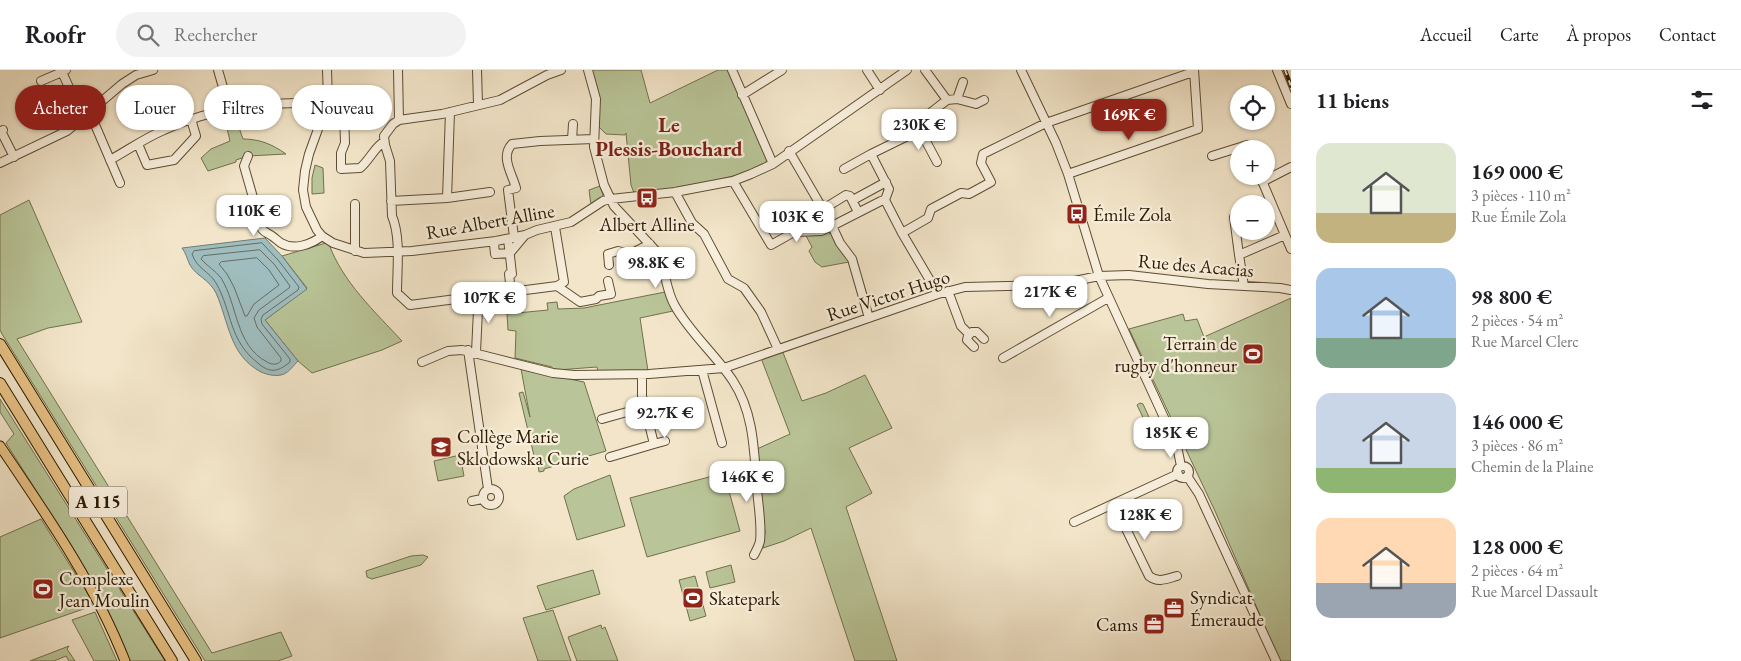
<!DOCTYPE html>
<html lang="fr">
<meta charset="utf-8">
<style>
body{margin:0;font-family:"EB Garamond",serif;background:#f2f2f2;color:#202124;height:100vh;display:flex;flex-direction:column;font-size:19px;white-space:nowrap}
*{box-sizing:border-box;margin:0}
p{font-size:16px;color:#757577}
.icon{flex:none;width:28px;height:28px;fill:none;stroke:currentColor;stroke-width:2;stroke-linecap:round;stroke-linejoin:round}
.map{position:relative;flex:1;overflow:hidden}
.panel{display:flex;flex-direction:column;background:#fff;width:450px}
.panel>*{flex:none}
.banner{position:absolute;left:15px;top:15px;width:475px;height:45px;display:flex;gap:10px}
.buttons{position:absolute;left:1230px;top:15px;display:grid;gap:10px}
.buttons a{display:grid;place-items:center;width:45px;height:45px;border-radius:50%;background:#fff;box-shadow:0 1px 4px #0004;font-size:25px}
.price{position:absolute;translate:-50% -42px;padding:0 11px;border-radius:10px;background:#fff;color:#222;font-size:16px;line-height:32px;filter:drop-shadow(0 1px 2px #0008)}
.price::after{content:'';position:absolute;left:50%;top:30px;width:15px;height:11px;margin-left:-8px;background:inherit;clip-path:polygon(0 0,100% 0,50% 100%)}
.price.active{background:#8f2418;color:#fff}
ul{padding:0;list-style:none}
li{display:flex;align-items:center;gap:15px;height:125px;padding:0 25px}
li span{display:grid;place-items:center;flex:none;width:140px;height:100px;border-radius:15px;color:#555}
li>.icon{margin-inline-start:auto}
span .icon{width:60px;height:60px;fill:#fffc;stroke-width:1}
li b{font-size:21px}
h2{display:flex;justify-content:space-between;align-items:center;height:60px;padding:0 25px;font-size:21px}
.chip{padding:0 18px;border-radius:22px;background:#fff;box-shadow:0 1px 4px #0004;font-size:18px;line-height:45px}
.chip.active{background:#8f2418;color:#fff}
header{display:flex;align-items:center;gap:30px;box-sizing:border-box;height:70px;padding:0 25px;background:#fff;border-bottom:1px solid #e0e0e0}
header strong{font-size:24px}
nav{display:flex;gap:28px;margin-inline-start:auto;font-size:18px}
.search{width:350px;height:45px;background:#f2f2f2;display:flex;align-items:center;gap:12px;box-sizing:border-box;padding:0 18px;border-radius:28px;color:#757577;font-size:19px}
main{display:flex;flex:1;min-height:0}
.map>svg:first-child{display:block}
</style>
<header>
<strong>Roofr</strong>
<div class="search"><svg class="icon" aria-label="search" viewBox="0 0 24 24"><circle cx="10" cy="10" r="6"/><path d="M15 15l6 6"/></svg>Rechercher</div>
<nav><a>Accueil</a><a>Carte</a><a>À propos</a><a>Contact</a></nav>
</header>
<main>
<div class="map">
<svg width="1291" height="591" viewBox="0 0 1291 591">
<rect width="100%" height="100%" fill="#f2e5c9"/>
<filter id="stains"><feTurbulence type="fractalNoise" baseFrequency=".004" numOctaves="4"/><feColorMatrix values="0 0 0 0 .2 0 0 0 0 .09 0 0 0 0 .02 0 0 0 .5 -.17"/></filter>
<radialGradient id="worn" r=".72"><stop offset=".6" stop-color="#630" stop-opacity="0"/><stop offset="1" stop-color="#630" stop-opacity=".3"/></radialGradient>
<path fill="#b9c598" stroke="#72704c" d="M591,0h50l9,33 68,-33h10l39,89 -2,5 -20,9 -71,18h-22l-18,2 -3,-8 -5,-52 -1,2 -19,-1 -7,-7z
M237,52l6,17c16,0 29,5 43,15l-38,2 -12,4v2l-28,9 -7,-13 10,-9 19,-8 -4,-17z
M315,95l8,3 1,25 -12,1v-16z
M600,116l3,9 -1,3 -11,7 -2,-15z
M29,130l53,122 -34,6 -31,11 195,314 69,-21 11,24 -14,5h-73l-203,-327 -2,-4v-115z
M827,162l5,2 17,28 -27,5 -7,-5 -6,-11 3,-4 -7,-13z
M326,173l3,1c13,37 46,68 73,97l-20,9 -70,23 -14,-12 -33,-41 42,-32 -25,-32z
M665,222l8,19 -33,7 8,53 -50,2 -1,-6 -40,3 -4,-1 -1,-2 -37,-9 1,-27 -8,-1 -1,-16 41,-4 -1,-7 10,-1 1,7 26,-1z
M1291,228v363h-11l-65,-150 -86,-182 54,-15 2,7 12,-2 7,18z
M782,280l20,51 24,-8 39,-18 27,53 -43,20 23,45 -26,14 51,154h-42l-44,-133 -27,13 -21,7 2,-16 -8,-83 33,-15 -29,-76z
M521,299l63,13 22,69 -62,18v2l-5,1 -1,-7 -2,-1 -17,-71 4,-1 7,25z
M0,329l165,262h-36l-24,-57 -40,-68 -59,-93 8,-9 -14,-22z
M1140,333l3,1 11,24 -1,3 -3,1 -13,-27z
M460,385l4,21 -26,5 -4,-20z
M724,403l16,58 -93,26 -17,-59z
M610,405l15,51 -48,14 -13,-44 10,-7z
M41,449l54,86 -95,33v-101z
M423,485l5,2 -7,8 -49,14 -5,-2 -1,-6 45,-15z
M731,495l4,17 -25,6 -4,-16z
M593,500l7,24 -54,16 -9,-24z
M695,506l11,40 -16,5 -11,-41z
M553,540l1,3 17,48h-33l-15,-43z
M95,542l22,49h-23l-22,-41z
M601,555l1,4 3,-2 13,34h-41l-9,-24z
M69,576l-2,3 8,12h-6l-3,-5 -12,5h-24z"/>
<path fill="#9fbdbf" stroke="#717c73" d="M265,168l17,18 25,33 -42,31 33,41c-4,4 -9,11 -14,13 -7,3 -16,1 -23,-2 -32,-17 -32,-50 -45,-79 -7,-14 -20,-17 -26,-28 -3,-6 -4,-12 -8,-17z"/>
<g fill="none" stroke-linecap="round" stroke-linejoin="round">
<path stroke="#666c60" stroke-width="1" d="M262,173l16,17 21,27 -1,3 -35,25 -2,4 1,5 28,35v3c-11,9 -19,12 -31,2 -31,-24 -26,-51 -43,-81 -7,-12 -19,-14 -24,-29l2,-3z
M260,180l14,14 16,22 -1,2 -30,22 -5,8 3,9 24,31v3c-4,4 -9,4 -14,1 -32,-17 -29,-57 -46,-84 -5,-7 -14,-12 -20,-19l2,-3z
M257,188l12,12 10,15 -25,19 -7,12h-2l-11,-29 -7,-13 -8,-10 2,-2z"/>
<g stroke="#5e4d32" stroke-width="10">
<path id="minor" d="M66,0l-4,2 21,46
M218,0l11,38
M327,0l1,29 -2,8 -17,47 -4,17 -2,19 3,17 11,23 5,6 11,7 31,10 48,-2 84,-10 29,-6 12,-5 34,-8 32,-21 8,-2 64,-7 58,-11 18,-7 22,-10 134,-94
M398,0l1,50
M477,0l1,34
M588,0l8,29 -2,48 10,38 10,21 43,46c9,17 8,37 18,54 15,27 41,49 58,75 21,32 21,70 24,107 1,17 5,36 3,53 -1,5 -4,10 -6,14
M732,0l41,94
M867,0l13,20
M1021,0l35,73 12,31 31,102 78,170 4,20
M1277,0l14,34
M41,11l21,-9
M742,25l40,-25
M957,29l6,-17
M947,30l10,-1 19,5 8,-4
M344,41l1,32 -4,10v16l19,-1c9,-7 16,-23 24,-26
M90,43l30,70
M323,45l22,8
M3,60l-2,1 13,26
M920,60l17,32
M572,70l1,-16
M138,74l9,21 27,-5 22,-24 -5,-17
M789,81l32,55 4,2 21,-13 4,1 8,16
M248,86l-4,10 18,63c3,4 6,4 10,7 3,2 6,5 9,7 13,8 31,1 41,-7
M1212,86l35,-11 1,4
M110,90c18,-10 35,-22 54,-30 51,-24 107,-28 163,-27
M0,93l67,-32 55,-47 14,-9 17,-5
M844,99l27,-15
M1068,104l130,-45 -4,-59
M1260,106l31,73
M733,111l38,64 23,-13 27,-1 11,-5 8,17 12,16 17,59
M1262,112l29,-15
M675,122l17,31 12,11 24,45 16,9 17,24 17,37
M447,128l3,-86
M853,130l33,-18
M885,130l4,-11 -18,-35 49,-24 4,-3 5,-13 18,-14 -22,-30
M391,131l56,-3 43,-6
M1234,147l5,38
M832,156l49,-25 4,-1 17,33 36,61
M555,157l9,55 -7,4 -147,19 -13,-12c0,-23 4,-56 -5,-77l-2,-55 -5,-16 -1,-9 9,-12 6,-4 43,-6 58,-14 47,-25 14,-5
M902,163l26,-15 3,-9 30,-16 8,1 22,-12 -10,-19 2,-9 63,-31 147,-51
M514,167l-6,-47 8,-2c-4,-15 -16,-31 -4,-44l28,-3 54,-2
M508,169l4,35h-3l2,18
M496,171l-2,3 1,10 15,-1 15,-18
M355,181v-47
M609,195l-1,-11 10,-3 12,3 20,-10
M557,216l23,16 16,-3 3,-3 12,-2 -3,-13
M1244,216l-5,-31 46,-20
M948,221l13,35 8,8
M476,227l2,13 -2,42
M974,277l-7,-7 1,-4 4,-4h5l7,7
M468,280l20,139
M1003,288l105,-60
M422,292l26,-11 14,-1 91,23 21,2 75,-1 75,-6 214,-74 27,-7 90,-2 44,-9 30,-1 79,9 72,4 11,2
M702,300l20,73
M602,349l43,-12
M654,374l11,-3
M610,387l44,-13 -12,-48v-21
M1177 402a6 6 0 1 1 12 0a6 6 0 1 1-12 0Z
M1187,406l12,18 77,167
M483 427a8 8 0 1 1 16 0a8 8 0 1 1-16 0Z
M472,431l10,-2
M1114,434l35,72c9,7 17,3 28,0
M1074,452l104,-48"/>
</g>
<g stroke="#2c1a00" stroke-width="11">
<path id="major" d="M0,376c46,68 95,138 125,215"/>
</g>
<g stroke="#2c1a00" stroke-width="12">
<path id="highway" d="M0,274l196,317
M0,313l172,278"/>
</g>
<use href="#minor" stroke="#f7eedc" stroke-width="8"/>
<use href="#major" stroke="#e9c284" stroke-width="9"/>
<use href="#highway" stroke="#e9c284" stroke-width="10"/>
<g stroke="#2c1a00" stroke-width="4">
<path id="rail" d="M1285,0l6,16"/>
</g>
<use href="#rail" stroke="#f7eedc" stroke-width="2" stroke-dasharray="5.5" stroke-linecap="butt"/>
</g>
<defs>
<g id="bus-square" transform="scale(1.125)"><rect x="-9" y="-9" width="18" height="18" rx="4" fill="#8f2418" stroke="#f7eedc"/><path d="M-5-6H5V4H4V6H2V4H-2V6H-4V4H-5ZM-3.5-4V0h7V-4ZM-3.5 1.2v1.5H-2V1.2ZM2 1.2v1.5H3.5V1.2Z" fill="#fff"/></g>
<g id="stadium-square" transform="scale(1.125)"><rect x="-9" y="-9" width="18" height="18" rx="4" fill="#8f2418" stroke="#f7eedc"/><path d="M0-5a6.5 5 0 1 0 0 10a6.5 5 0 1 0 0-10ZM-3.5-1.8h7v3.6h-7Z" fill="#fff"/></g>
<g id="school-square" transform="scale(1.125)"><rect x="-9" y="-9" width="18" height="18" rx="4" fill="#8f2418" stroke="#f7eedc"/><path d="M0-5L7-2L0 1L-7-2ZM-4 1L0 2.5L4 1V4Q0 6-4 4Z" fill="#fff"/></g>
<g id="office-square" transform="scale(1.125)"><rect x="-9" y="-9" width="18" height="18" rx="4" fill="#8f2418" stroke="#f7eedc"/><path d="M-6-3h4V-5.5h4V-3h4V5H-6ZM-1-4.5V-3h2v-1.5ZM-6 0V1H6V0Z" fill="#fff"/></g>
</defs>
<g fill-rule="evenodd">
<use href="#bus-square" x="647" y="128"/>
<use href="#bus-square" x="1077" y="144"/>
<use href="#stadium-square" x="1253" y="284"/>
<use href="#school-square" x="441" y="377"/>
<use href="#stadium-square" x="43" y="519"/>
<use href="#stadium-square" x="693" y="528"/>
<use href="#office-square" x="1174" y="538"/>
<use href="#office-square" x="1154" y="554"/>
</g>
<g text-anchor="middle" stroke-width="4.5" stroke-linejoin="round" paint-order="stroke">
<rect fill="#f7eedc" stroke="#695a42" stroke-width="1" x="69" y="416.5" width="58" height="31" rx="4"/>
<g font-size="18" font-weight="bold" fill="#2c1a00">
<text x="98" y="438">A 115</text>
</g>
<g font-size="19" fill="#2c1a00" stroke="#f7eedc" text-anchor="start">
<text x="1093" y="151">Émile Zola</text>
<text x="647" y="161" text-anchor="middle">Albert Alline</text>
<text x="1237" y="280" text-anchor="end">Terrain de<tspan x="1237" dy="22">rugby d'honneur</tspan></text>
<text x="457" y="373">Collège Marie<tspan x="457" dy="22">Sklodowska Curie</tspan></text>
<text x="59" y="515">Complexe<tspan x="59" dy="22">Jean Moulin</tspan></text>
<text x="1190" y="534">Syndicat<tspan x="1190" dy="22">Émeraude</tspan></text>
<text x="709" y="535">Skatepark</text>
<text x="1138" y="561" text-anchor="end">Cams</text>
</g>
<g font-size="19" fill="#2c1a00" stroke="#f7eedc">
<text transform="translate(490 151) rotate(-10)" y="7">Rue Albert Alline</text>
<text transform="translate(1196 195) rotate(5)" y="7">Rue des Acacias</text>
<text transform="translate(888 225) rotate(-18)" y="7">Rue Victor Hugo</text>
</g>
<g font-size="21" font-weight="bold" fill="#7a1f14" stroke="#f7eedc">
<text x="669" y="62">Le<tspan x="669" dy="24">Plessis-Bouchard</tspan></text>
</g>
</g>
<rect width="100%" height="100%" filter="url(#stains)"/>
<rect width="100%" height="100%" fill="url(#worn)"/>
</svg>
<div class="buttons">
<a><svg class="icon" aria-label="locate" viewBox="0 0 24 24"><circle cx="12" cy="12" r="6"/><path d="M12 2v4M12 18v4M2 12h4M18 12h4"/></svg></a>
<a>+</a>
<a>−</a>
</div>
<b class="price active" style="left:1129px;top:71px">169K €</b>
<b class="price" style="left:919px;top:81px">230K €</b>
<b class="price" style="left:254px;top:167px">110K €</b>
<b class="price" style="left:797px;top:173px">103K €</b>
<b class="price" style="left:656px;top:219px">98.8K €</b>
<b class="price" style="left:1050px;top:248px">217K €</b>
<b class="price" style="left:489px;top:254px">107K €</b>
<b class="price" style="left:665px;top:369px">92.7K €</b>
<b class="price" style="left:1171px;top:389px">185K €</b>
<b class="price" style="left:747px;top:433px">146K €</b>
<b class="price" style="left:1145px;top:471px">128K €</b>
<div class="banner">
<a class="chip active">Acheter</a>
<a class="chip">Louer</a>
<a class="chip">Filtres</a>
<a class="chip">Nouveau</a>
</div>
</div>
<section class="panel">
<h2>11 biens<svg class="icon" aria-label="filters" viewBox="0 0 24 24"><path d="M4 7h16M4 17h16"/><circle cx="9" cy="7" r="2"/><circle cx="15" cy="17" r="2"/></svg></h2>
<ul>
<li><span style="background:linear-gradient(#dfe7d0 70%,#c2b280 0)"><svg class="icon" aria-label="home" viewBox="0 0 24 24"><path d="M3 11l9-7 9 7M6 9v11h12V9"/></svg></span><div><b>169 000 €</b><p>3 pièces · 110 m²</p><p>Rue Émile Zola</p></div></li>
<li><span style="background:linear-gradient(#a9c7e8 70%,#7fa58c 0)"><svg class="icon" aria-label="home" viewBox="0 0 24 24"><path d="M3 11l9-7 9 7M6 9v11h12V9"/></svg></span><div><b>98 800 €</b><p>2 pièces · 54 m²</p><p>Rue Marcel Clerc</p></div></li>
<li><span style="background:linear-gradient(#c9d6e8 75%,#8fb573 0)"><svg class="icon" aria-label="home" viewBox="0 0 24 24"><path d="M3 11l9-7 9 7M6 9v11h12V9"/></svg></span><div><b>146 000 €</b><p>3 pièces · 86 m²</p><p>Chemin de la Plaine</p></div></li>
<li><span style="background:linear-gradient(#ffd9b3 65%,#9aa5b1 0)"><svg class="icon" aria-label="home" viewBox="0 0 24 24"><path d="M3 11l9-7 9 7M6 9v11h12V9"/></svg></span><div><b>128 000 €</b><p>2 pièces · 64 m²</p><p>Rue Marcel Dassault</p></div></li>
</ul>
</section>
</main>
